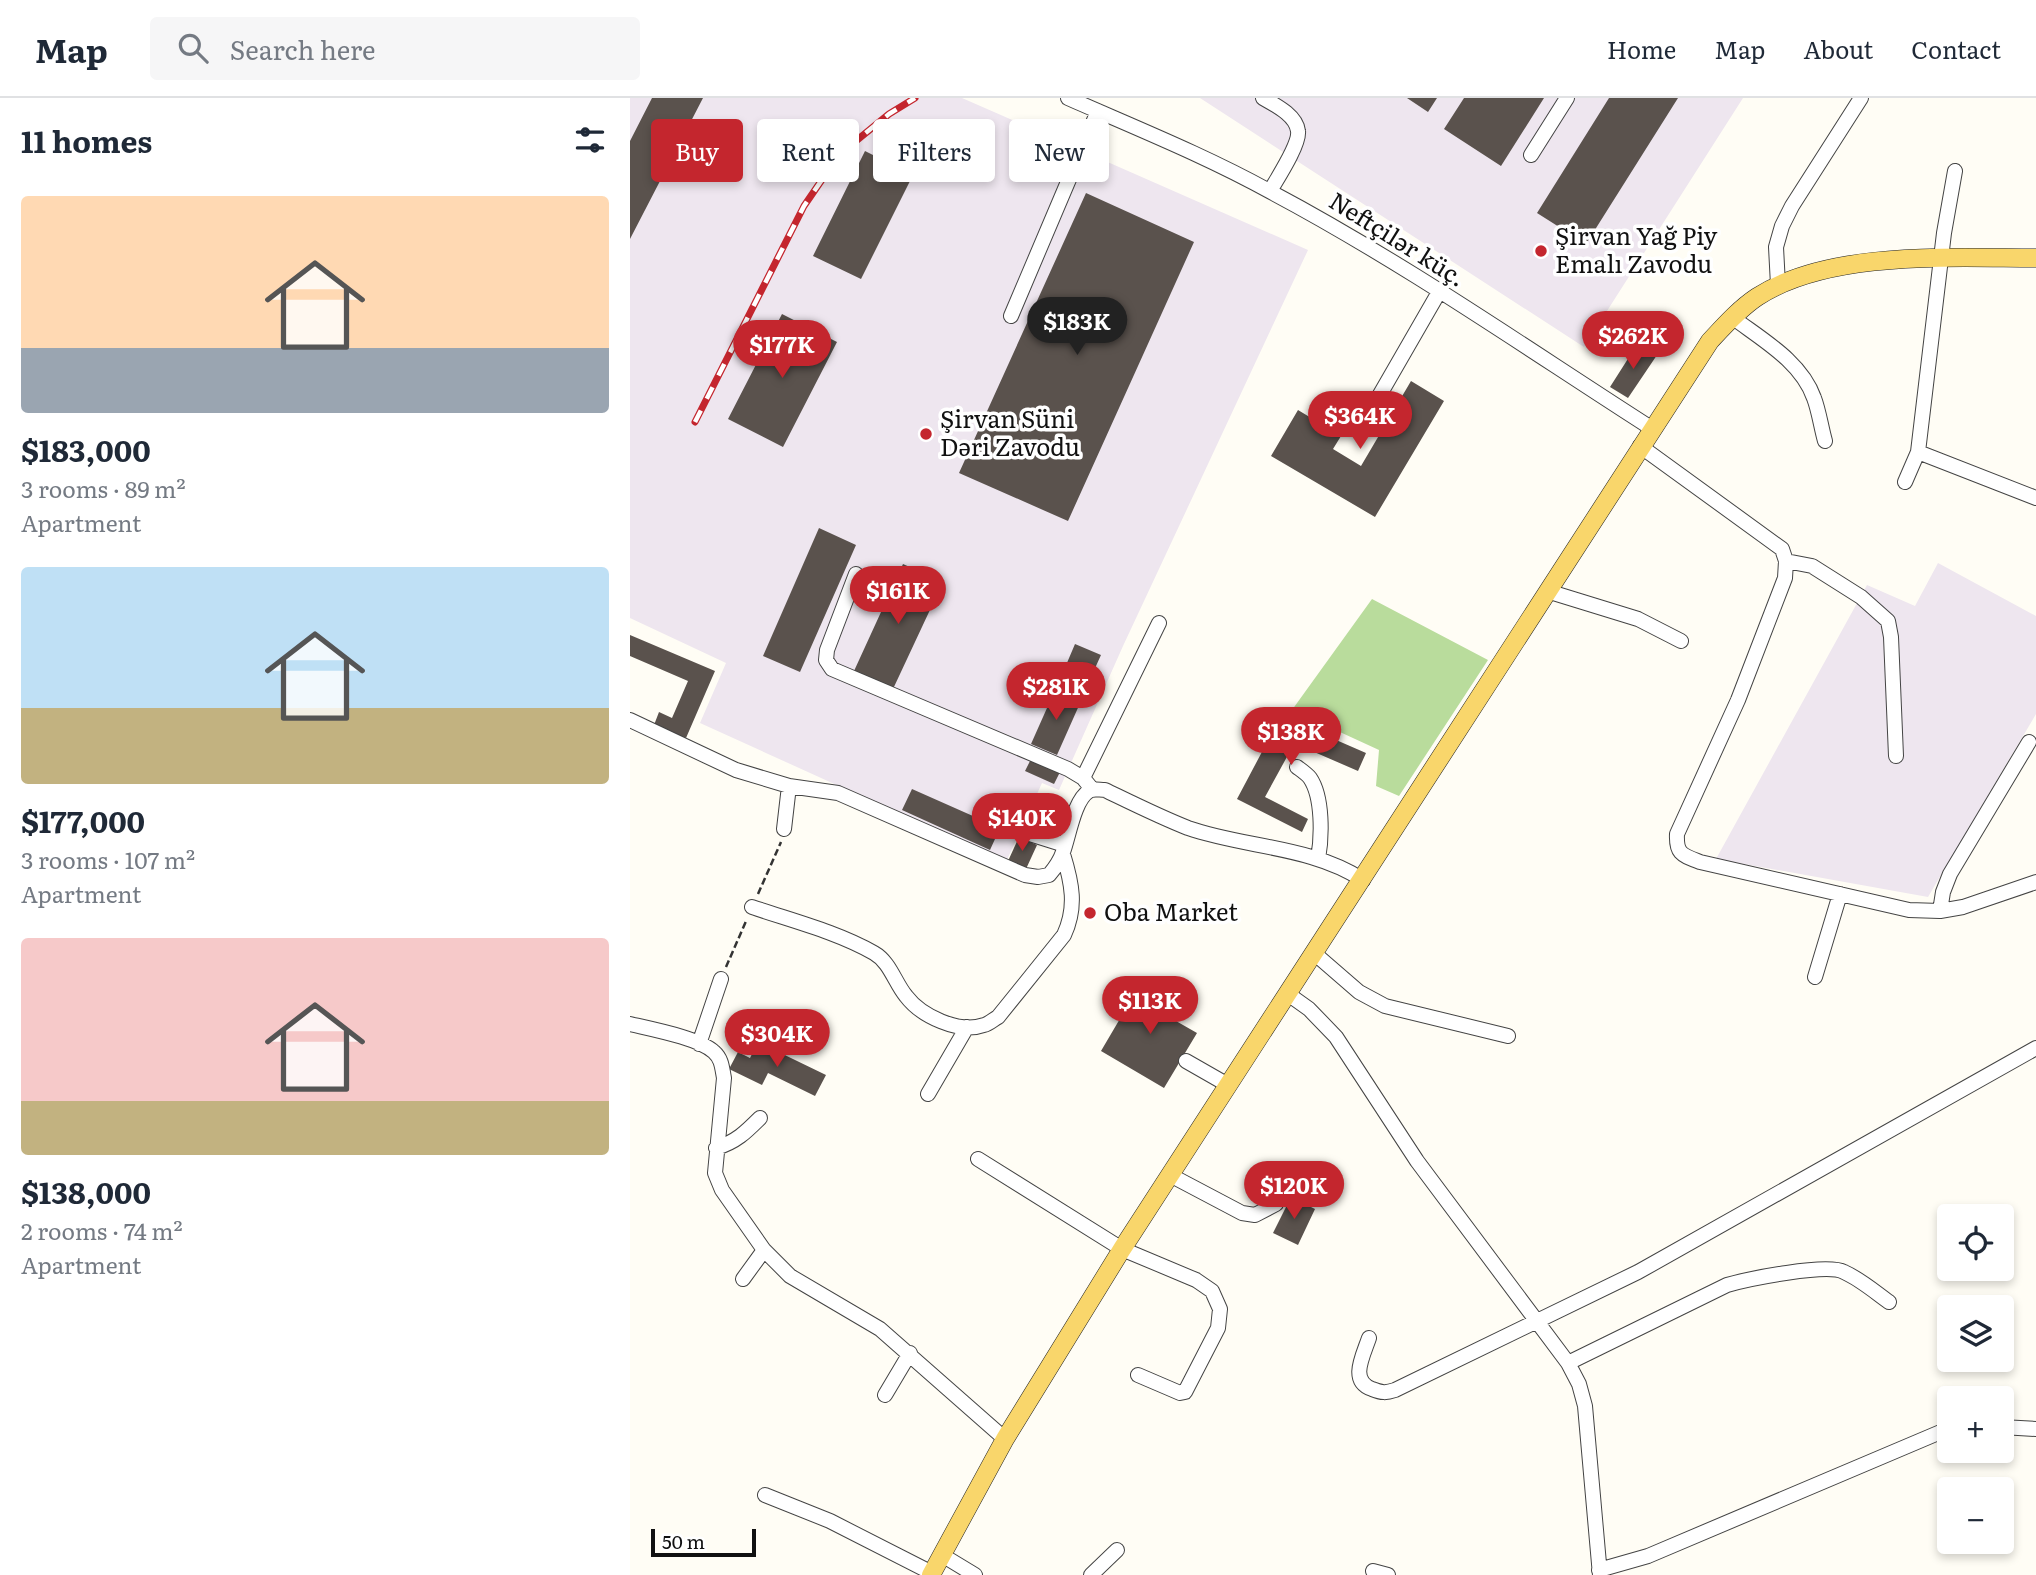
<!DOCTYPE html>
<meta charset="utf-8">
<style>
body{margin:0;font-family:Literata,serif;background:#f6f6f7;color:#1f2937;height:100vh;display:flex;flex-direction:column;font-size:26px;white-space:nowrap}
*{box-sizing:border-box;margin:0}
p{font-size:23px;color:#747a83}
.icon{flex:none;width:38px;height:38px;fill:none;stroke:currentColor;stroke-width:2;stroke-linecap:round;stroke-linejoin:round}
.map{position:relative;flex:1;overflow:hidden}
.side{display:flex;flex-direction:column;background:#fff;width:630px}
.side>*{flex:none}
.banner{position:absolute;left:21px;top:21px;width:665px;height:63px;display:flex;gap:14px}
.tools{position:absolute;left:1307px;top:1106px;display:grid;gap:14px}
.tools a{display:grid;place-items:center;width:77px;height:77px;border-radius:7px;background:#fff;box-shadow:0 4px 10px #0003;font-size:35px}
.scale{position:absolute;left:21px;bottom:18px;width:105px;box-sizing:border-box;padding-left:7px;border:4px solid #111;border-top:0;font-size:19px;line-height:24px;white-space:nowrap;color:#111;-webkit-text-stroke:5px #fff;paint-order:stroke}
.price{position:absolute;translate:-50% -60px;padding:0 16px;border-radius:24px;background:#c4262e;color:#fff;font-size:23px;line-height:46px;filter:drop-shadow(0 2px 4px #0008)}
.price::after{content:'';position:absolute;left:50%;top:42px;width:21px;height:16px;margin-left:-10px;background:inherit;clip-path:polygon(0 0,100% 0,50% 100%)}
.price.active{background:#222;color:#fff}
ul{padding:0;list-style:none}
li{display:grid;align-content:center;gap:14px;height:371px;padding:0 21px}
li span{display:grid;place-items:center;height:217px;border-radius:7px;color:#555}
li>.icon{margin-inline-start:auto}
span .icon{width:126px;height:126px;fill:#fffc;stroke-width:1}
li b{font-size:30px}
h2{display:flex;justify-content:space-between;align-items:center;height:84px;padding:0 21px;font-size:30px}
.chip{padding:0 24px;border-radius:7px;background:#fff;box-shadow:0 4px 10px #0003;font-size:24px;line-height:63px}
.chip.active{background:#c4262e;color:#fff}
header{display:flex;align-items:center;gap:42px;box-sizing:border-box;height:98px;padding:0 35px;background:#fff;border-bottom:2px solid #e0e1e3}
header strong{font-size:33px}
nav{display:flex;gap:38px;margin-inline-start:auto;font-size:24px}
.search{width:490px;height:63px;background:#f6f6f7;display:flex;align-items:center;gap:18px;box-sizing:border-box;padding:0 24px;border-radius:7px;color:#747a83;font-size:26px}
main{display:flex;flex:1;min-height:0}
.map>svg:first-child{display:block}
</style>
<header>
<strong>Map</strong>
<div class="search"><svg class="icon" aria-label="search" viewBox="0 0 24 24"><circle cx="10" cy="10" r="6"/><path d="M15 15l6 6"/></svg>Search here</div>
<nav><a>Home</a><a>Map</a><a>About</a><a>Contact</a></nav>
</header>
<main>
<section class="side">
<h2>11 homes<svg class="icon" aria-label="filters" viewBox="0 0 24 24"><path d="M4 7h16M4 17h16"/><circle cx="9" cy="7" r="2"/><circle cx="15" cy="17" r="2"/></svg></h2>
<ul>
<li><span style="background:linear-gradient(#ffd9b3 70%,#9aa5b1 0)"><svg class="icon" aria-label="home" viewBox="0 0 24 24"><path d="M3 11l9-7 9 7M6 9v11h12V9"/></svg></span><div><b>$183,000</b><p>3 rooms · 89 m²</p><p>Apartment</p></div></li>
<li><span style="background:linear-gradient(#bfe0f5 65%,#c2b280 0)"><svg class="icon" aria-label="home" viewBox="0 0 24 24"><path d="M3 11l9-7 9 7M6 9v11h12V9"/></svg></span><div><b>$177,000</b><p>3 rooms · 107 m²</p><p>Apartment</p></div></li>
<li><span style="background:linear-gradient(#f6c9c9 75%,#c2b280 0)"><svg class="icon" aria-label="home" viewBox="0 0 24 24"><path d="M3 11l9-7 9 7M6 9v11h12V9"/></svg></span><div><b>$138,000</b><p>2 rooms · 74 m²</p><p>Apartment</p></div></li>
</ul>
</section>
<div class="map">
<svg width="1406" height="1477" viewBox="0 0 1406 1477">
<rect width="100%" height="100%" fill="#fffdf5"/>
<path fill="#eee6ef" d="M0,0h332l346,152 -185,396 -64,144 -17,-7 -36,79 -306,-139 26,-60 -96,-45z
M570,0h543l-159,249z
M1308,465l98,53v98l-108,183 -212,-38 151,-274 48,21z"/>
<path fill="#b9dc9c" d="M742,501l116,61 -89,136 -23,-10 3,-36 -87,-40z"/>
<path fill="#5a524d" d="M22,0h51l-73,141v-98z
M777,0h30l-9,14z
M834,0h80l-43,68 -57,-37z
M979,0h69l-92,146 -49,-31z
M235,53l48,24 -52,104 -48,-23z
M456,95l108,49 -126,279 -109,-48z
M152,216l55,28 -54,105 -55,-28z
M1008,245l19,12 -29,43 -18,-11z
M781,283l33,20 -69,116 -104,-61 27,-46 43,26 -8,13 28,17z
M189,430l37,17 -56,127 -37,-16z
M273,466l40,18 -50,107 -39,-18z
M0,537l85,36 -29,67 -32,-13 5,-13 13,6 16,-37 -58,-25z
M445,546l26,11 -15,33 -25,-11z
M425,592l26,11 -24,54 -26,-11z
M651,618l85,37 -8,18 -53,-23 4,-11 -9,-4 -35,64 43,22 -6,13 -65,-33z
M401,661l29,13 -6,12 -29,-13z
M282,691l88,39 -10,22 -88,-40z
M389,739l18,8 -11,24 -18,-8z
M511,885l43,25 -8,13 21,12 -33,55 -63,-37z
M128,944l68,33 -11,21 -47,-23 -6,12 -33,-16 9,-17 12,6z
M661,1099l24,12 -17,36 -25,-12z"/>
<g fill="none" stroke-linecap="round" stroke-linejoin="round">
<g stroke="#444" stroke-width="16">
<path id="minor" d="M438,0c68,30 138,58 203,94 132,70 255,156 380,236
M633,0c12,7 33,17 35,33 2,13 -21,48 -28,60
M901,57l36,-57
M1325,73l-11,62 -26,219 118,46
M1148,187l-2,-38 6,-21 10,-20 69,-108
M381,218l87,-205
M1102,219c29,22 69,44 82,81 5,13 7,29 11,43
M737,319l72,-125
M1010,348l142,103 4,12 -1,17 -47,122 -61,134c-1,20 5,21 23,28l209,48 31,1 23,-4 73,-25
M1275,384l13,-30
M1156,463l26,5 49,31 27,24 3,16 5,119
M226,476l-29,76 -1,10 6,9 236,100 15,9 9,11
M917,493l91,28 43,22
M0,622l106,50 53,16 49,7 187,82 13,2 11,-2c6,-7 11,-14 14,-23 6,-16 11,-52 26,-61 5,-3 10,-1 16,-1 27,13 55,27 83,38 58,20 123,18 175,52
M667,669c4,3 10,7 13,11 13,19 12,59 8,81
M453,680l76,-155
M154,731l5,-43
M400,736l35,11
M122,809c41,14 85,25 122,46 16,9 21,30 32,43 15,20 53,38 78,29 5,-1 10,-6 14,-8l66,-82c13,-28 8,-52 -1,-81
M1310,813l3,-19 7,-18 79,-132
M684,855l45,39 26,14 123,30
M1185,879l25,-83
M658,896l21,15 27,28 81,124 151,202 11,21 6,22 15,169
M0,926c21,5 69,14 84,28 8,7 8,16 10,26l-9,95 7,17 42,60 26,26 90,53 125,110
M69,946l22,-65
M556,963l42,24
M298,996l39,-67
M86,1050c20,-6 30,-16 44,-30
M348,1061l144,90 74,31 16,11 8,18 -2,19 -33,64 -5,1 -42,-18
M540,1077l72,38 13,2 21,-11
M113,1181l21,-29
M739,1240c-6,18 -20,43 3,51 10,4 14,4 23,1l243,-118 398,-224
M938,1265l159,-78c21,-6 100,-22 117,-13 16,7 31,20 45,30
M255,1297l25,-42
M1372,1329l34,2
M135,1397l65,26 102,52
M312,1457l33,20
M969,1472l49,-14 302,-128
M743,1473l15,4
M461,1477l26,-25"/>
</g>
<g stroke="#222" stroke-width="19">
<path id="major" d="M301,1477l74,-136 117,-190 588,-908c14,-15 29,-32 47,-44 72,-47 195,-39 279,-39"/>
</g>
<path stroke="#333" stroke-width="2.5" stroke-dasharray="7 3.5" stroke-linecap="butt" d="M128,796l23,-52
M96,869l21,-48"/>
<use href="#minor" stroke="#fff" stroke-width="14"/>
<use href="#major" stroke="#f9d66b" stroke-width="18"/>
<g stroke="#c4262e" stroke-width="7">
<path id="rail" d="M65,324l109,-216 26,-38 21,-23 38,-31 26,-16"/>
</g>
<use href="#rail" stroke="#fff" stroke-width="4.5" stroke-dasharray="13" stroke-linecap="butt"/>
</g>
<g fill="#c4262e" stroke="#fff" stroke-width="2.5">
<circle cx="911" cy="153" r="7"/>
<circle cx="296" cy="336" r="7"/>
<circle cx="460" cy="815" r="7"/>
</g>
<g text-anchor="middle" stroke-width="7" stroke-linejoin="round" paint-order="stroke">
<g font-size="24" fill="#111" stroke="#fff" text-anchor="start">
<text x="925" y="147">Şirvan Yağ Piy<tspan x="925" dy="28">Emalı Zavodu</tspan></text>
<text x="310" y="330">Şirvan Süni<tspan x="310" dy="28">Dəri Zavodu</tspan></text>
<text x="474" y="823">Oba Market</text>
</g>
<g font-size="24" fill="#111" stroke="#fff">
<text transform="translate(767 142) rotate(32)" y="8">Neftçilər küç.</text>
</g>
</g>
</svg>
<div class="tools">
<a><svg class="icon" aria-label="locate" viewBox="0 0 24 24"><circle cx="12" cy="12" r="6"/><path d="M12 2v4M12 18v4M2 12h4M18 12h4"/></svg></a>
<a><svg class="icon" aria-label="layers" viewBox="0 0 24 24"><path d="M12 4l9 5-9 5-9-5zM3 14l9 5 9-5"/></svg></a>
<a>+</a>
<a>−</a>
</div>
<div class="scale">50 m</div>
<b class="price active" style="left:447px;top:259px">$183K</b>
<b class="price" style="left:1003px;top:273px">$262K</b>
<b class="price" style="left:152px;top:282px">$177K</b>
<b class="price" style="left:730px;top:353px">$364K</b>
<b class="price" style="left:268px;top:528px">$161K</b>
<b class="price" style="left:426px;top:624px">$281K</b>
<b class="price" style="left:661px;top:669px">$138K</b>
<b class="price" style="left:392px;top:755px">$140K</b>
<b class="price" style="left:520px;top:938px">$113K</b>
<b class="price" style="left:147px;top:971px">$304K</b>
<b class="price" style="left:664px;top:1123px">$120K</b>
<div class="banner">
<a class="chip active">Buy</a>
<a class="chip">Rent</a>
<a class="chip">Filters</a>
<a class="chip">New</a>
</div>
</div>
</main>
